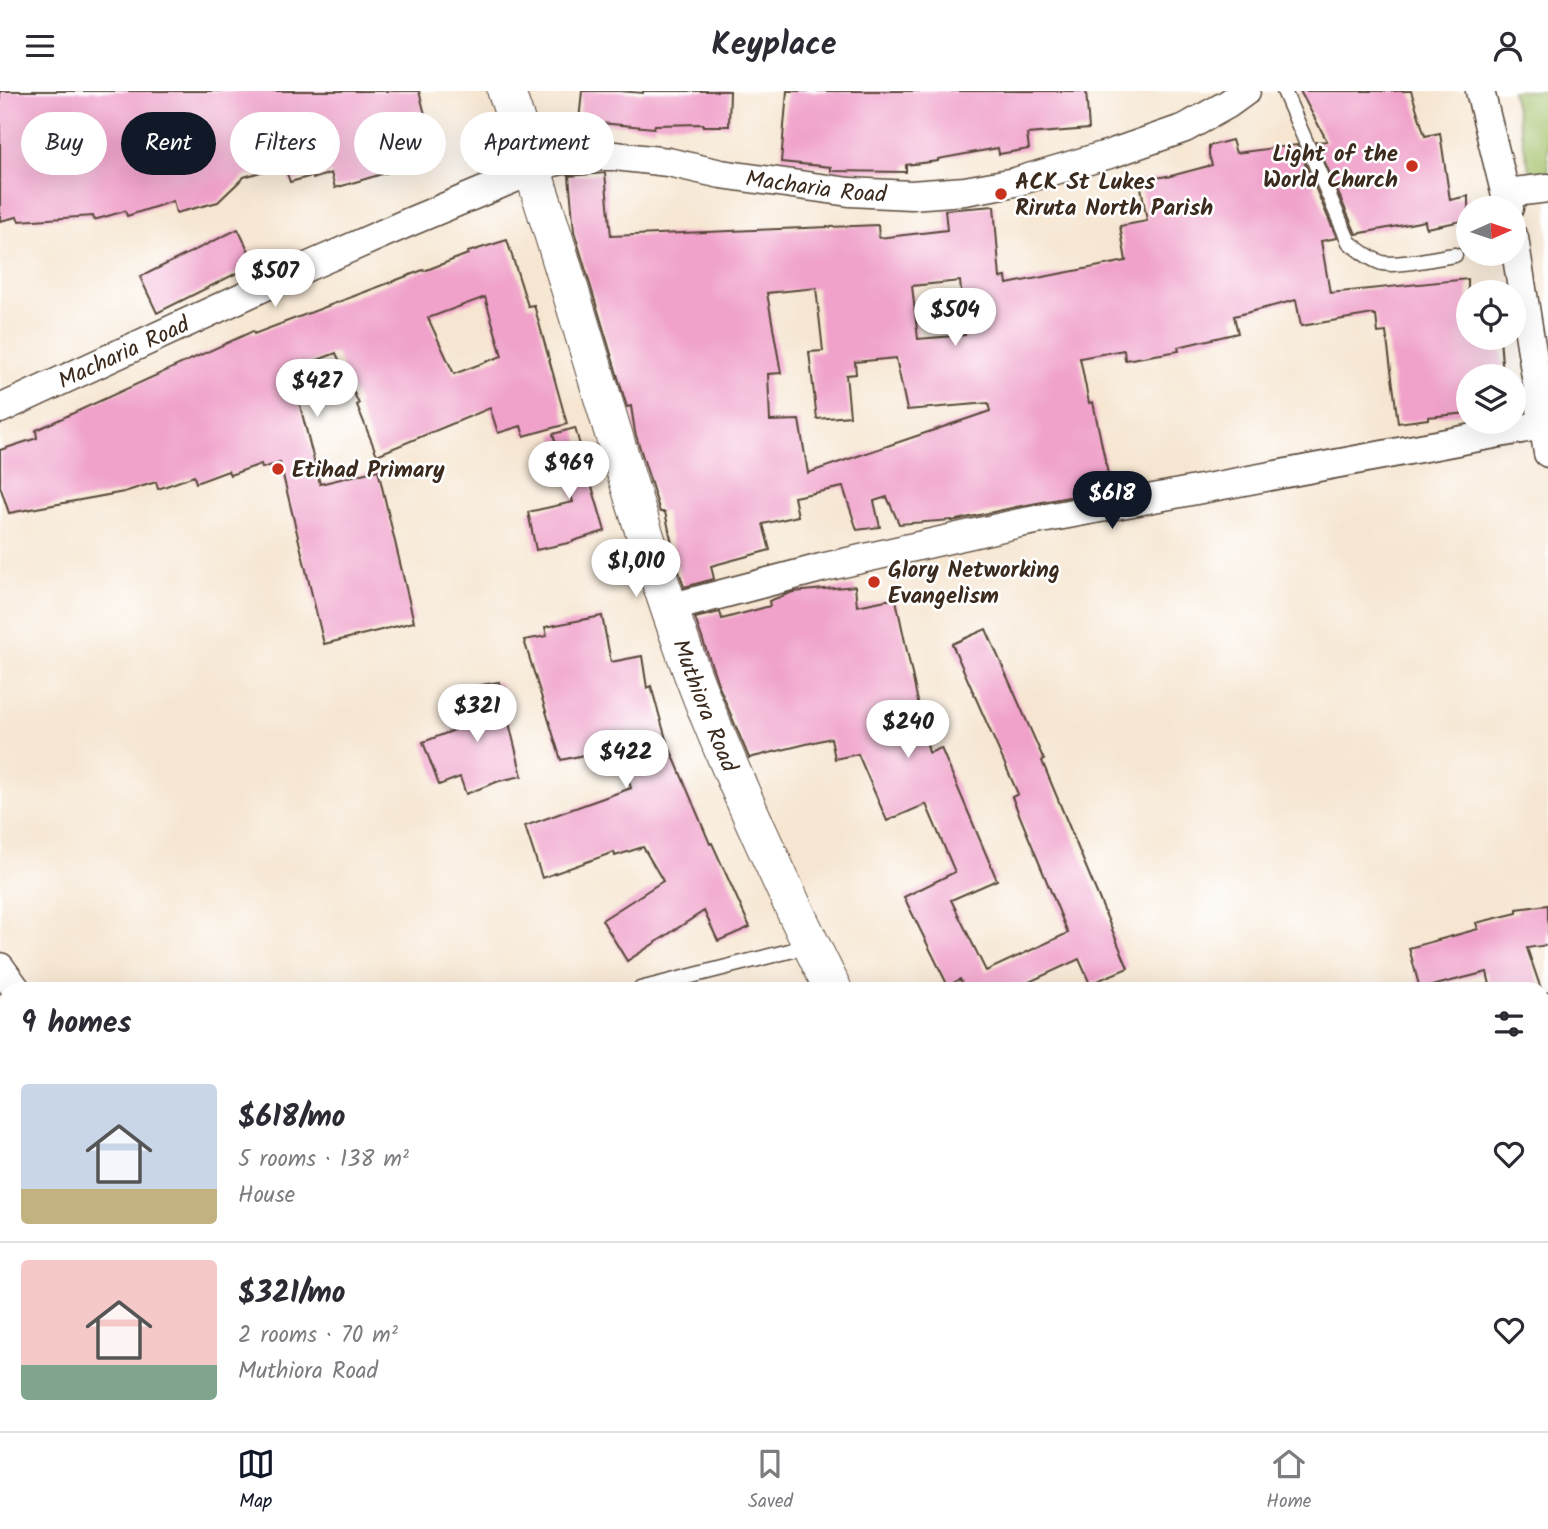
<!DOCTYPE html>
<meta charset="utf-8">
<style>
body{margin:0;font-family:Kalam,sans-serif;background:#f7f7f7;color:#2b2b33;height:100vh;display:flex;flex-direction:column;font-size:26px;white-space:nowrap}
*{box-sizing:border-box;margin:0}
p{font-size:23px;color:#7c7c81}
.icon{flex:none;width:38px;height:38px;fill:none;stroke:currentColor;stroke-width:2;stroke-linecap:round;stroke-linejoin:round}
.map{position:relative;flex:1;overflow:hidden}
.side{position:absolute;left:0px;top:891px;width:1549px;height:450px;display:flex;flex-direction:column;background:#fff;border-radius:21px 21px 0 0;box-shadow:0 7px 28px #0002}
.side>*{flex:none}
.guide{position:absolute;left:21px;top:21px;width:700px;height:63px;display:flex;gap:14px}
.needle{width:46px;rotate:87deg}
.buttons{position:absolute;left:1456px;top:105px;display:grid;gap:14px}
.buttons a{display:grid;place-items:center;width:70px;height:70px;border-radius:50%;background:#fff;box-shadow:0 7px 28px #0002;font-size:35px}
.price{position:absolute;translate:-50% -60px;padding:0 16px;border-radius:24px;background:#fff;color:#222;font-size:23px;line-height:46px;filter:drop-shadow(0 2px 4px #0008)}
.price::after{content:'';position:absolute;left:50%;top:42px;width:21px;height:16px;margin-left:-10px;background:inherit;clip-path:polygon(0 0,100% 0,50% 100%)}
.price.selected{background:#111827;color:#fff}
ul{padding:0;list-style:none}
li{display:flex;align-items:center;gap:21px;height:175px;padding:0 21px}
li+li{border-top:2px solid #e1e1e2}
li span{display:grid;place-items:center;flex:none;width:196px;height:140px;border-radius:7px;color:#555}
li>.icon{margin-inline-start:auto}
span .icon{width:84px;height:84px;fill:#fffc;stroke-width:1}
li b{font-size:30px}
h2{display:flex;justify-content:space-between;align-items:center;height:84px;padding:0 21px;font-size:30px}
.tag{padding:0 24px;border-radius:32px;background:#fff;box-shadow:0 7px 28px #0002;font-size:24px;line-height:63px}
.tag.selected{background:#111827;color:#fff}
header{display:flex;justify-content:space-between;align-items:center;height:91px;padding:0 21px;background:#fff;font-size:32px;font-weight:800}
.menu{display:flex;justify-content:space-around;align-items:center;height:98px;border-top:2px solid #e1e1e2;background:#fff;font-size:19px;color:#7c7c81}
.menu a{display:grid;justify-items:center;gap:4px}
.menu .selected{color:#111827}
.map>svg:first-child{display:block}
</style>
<header><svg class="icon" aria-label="menu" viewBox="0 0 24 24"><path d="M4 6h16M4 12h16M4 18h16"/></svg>Keyplace<svg class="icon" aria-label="person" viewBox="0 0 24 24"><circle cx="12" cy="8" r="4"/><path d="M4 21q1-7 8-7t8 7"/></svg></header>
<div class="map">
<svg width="1548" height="1340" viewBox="0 0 1548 1340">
<rect width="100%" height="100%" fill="#fff"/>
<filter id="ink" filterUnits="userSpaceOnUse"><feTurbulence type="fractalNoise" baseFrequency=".0143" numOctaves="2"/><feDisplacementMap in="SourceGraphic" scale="14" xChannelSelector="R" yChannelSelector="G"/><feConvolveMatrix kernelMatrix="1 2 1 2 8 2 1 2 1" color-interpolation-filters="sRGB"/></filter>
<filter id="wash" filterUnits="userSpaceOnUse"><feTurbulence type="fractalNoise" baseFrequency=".00686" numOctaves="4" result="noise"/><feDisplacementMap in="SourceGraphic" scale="28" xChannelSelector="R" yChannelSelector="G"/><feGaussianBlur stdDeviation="1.57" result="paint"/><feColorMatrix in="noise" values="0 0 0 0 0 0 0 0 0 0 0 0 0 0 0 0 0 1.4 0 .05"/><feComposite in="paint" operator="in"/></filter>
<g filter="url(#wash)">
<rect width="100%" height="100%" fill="#f6e6d1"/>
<path fill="#a1bf66" stroke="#6e7442" stroke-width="2" d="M1512,0h36v83l-17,3z"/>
<g id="blocks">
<path fill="#f0a2ca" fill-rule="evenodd" d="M0,0h419l17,67 -101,30 -4,-15 -18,6 -1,-3 -22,6 -6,-17 -40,12 -26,25 -42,11 -3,-12 -46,15 -2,-5 -31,9 -1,-4 -74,5 -2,-4 -17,4z
M582,0h37l24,2v-2h87l-1,35h-26v-2l-48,1 -1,3 -75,-7z
M787,0h299l3,38 -62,5 2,15 -30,5 -1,-6 -60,11v2l-32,4v7l-75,-1v-4l-50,-5z
M1300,0h111l14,45 15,-3 10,67 18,-4v24l-42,8 -1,-7 -69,13 -40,-92 11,-1z
M1232,49l4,13 61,-8 40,93 -16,3 9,52 138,-14v59h32l3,38h-35v37l-40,4v2l-30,4 -12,-91 -8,1 -2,-17h-2l-1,-2 -72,12 -5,-26 -62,16 4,17 -60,14 1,4 -54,9 -1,-10 -44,8 9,45 4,-1 18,87 -95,18 -64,14v-1l-53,4 -12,-27 -13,4 6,26 -23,3 -14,-43 -49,10 4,19 -35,8 7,26 -59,16 3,13 -30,8 -8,-25 -11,-50h-5l-25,-80 -4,-26 -4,1 -53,-176 -5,-55 36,-3 6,63 267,-11 1,13 68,-8 -2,-20 49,-4 6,72 6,-1 1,7 119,-23 -6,-35 27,-5 -7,-40 27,-5v1l45,-12 -3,-10v-9zM960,190l5,54 -47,4 -6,-53zM816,197l7,63 -14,1 8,67 33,-3 -4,-41 10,-1 -1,-12 41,-4 11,52 81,-7 2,8 -182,62 -9,-53 -29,1 -2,-47 13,-1 -14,-80z
M238,138l17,35 -98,49 -17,-36z
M507,149l21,66 6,-1 33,119 -43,12 -3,-10 -23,7 -8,-25 -113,47 -20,-50 2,-1 -23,-51 -45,17 29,114 58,-14 36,152 -90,22 -44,-181 -18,5 -1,-4 -31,11 -2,-4 -32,12 -2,-7 -36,13 -2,-7 -32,10 -115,21 -9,-27v-36l37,-12 -1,-8 217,-99 1,3 169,-64 1,1 44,-17v-2zM485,206l17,59 -48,18 -26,-56z
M575,337l30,103 -32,10v1l-37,8 -8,-38 45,-10 -20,-68z
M855,495l2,20 29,-6h10l33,153 12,-5 56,132 -46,20 35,71 82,-38 -56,-136 6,-3 -66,-150 34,-15 58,131 -2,1 86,207 -38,16 -11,-25 -65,30h-67l15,-7 -2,-3 -12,7 -44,-89 51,-25 -29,-68 -39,17 -29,-67 -23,5 -4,-21 -82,20 -29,-69 -25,-71 25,-6 2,7 48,-13 -1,-5 24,-9z
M602,525l9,46 31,-6 5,32 4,-2 15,53 44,105 2,-1 38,84 -32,14 -14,-30 -77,50 -25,-41 61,-39 -20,-34 -28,9 -1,-4 -72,26 -17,-52 106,-38 -11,-41 -59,13 -37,-120 23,-4 -2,-9z
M499,591l23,94 -23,5 -33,13 -6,-17 -21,8 -16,-43 47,-18 -6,-36z
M1548,814v40l-21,3 14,41h-50l-4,-17 -67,17 -11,-41 69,-19 -2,-6 41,-10v-4z"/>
</g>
</g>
<g filter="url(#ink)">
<use href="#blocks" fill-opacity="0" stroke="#574639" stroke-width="2"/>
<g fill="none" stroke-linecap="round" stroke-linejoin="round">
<g stroke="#574639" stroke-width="17">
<path id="service" d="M1284,0l65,151c10,8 21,17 33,21 16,4 56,-6 73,-8
M640,898l169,-43
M32,1340l8,-6"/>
</g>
<g stroke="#574639" stroke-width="31">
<g id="minor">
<path d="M1480,0l29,117"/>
<path d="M1506,102l42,-5"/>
<path d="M1514,147l34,215"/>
<path id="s1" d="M0,318l309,-143 98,-43 146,-61 33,-6h29l53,6 53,12 128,18 62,3 54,-4 50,-9 98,-29 72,-25 43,-24 18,-13"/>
<path d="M669,517l152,-40 199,-45 528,-99"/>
<path d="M0,876l16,22"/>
<path d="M1542,918l6,-2"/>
<path d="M0,1089l7,-4"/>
<path d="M299,1334l4,6"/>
</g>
</g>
<g stroke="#574639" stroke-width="39">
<g id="tertiary">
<path id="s2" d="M506,0c64,183 111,371 176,554 24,69 53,135 83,201 22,48 44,96 68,143"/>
<path d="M1069,1334l3,6"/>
</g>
</g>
<use href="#service" stroke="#fff" stroke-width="14"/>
<use href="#minor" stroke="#fff" stroke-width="28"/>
<use href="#tertiary" stroke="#fff" stroke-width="37"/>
</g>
</g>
<g fill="#c8321e" stroke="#fff" stroke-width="2.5">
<circle cx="1412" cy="75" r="7"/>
<circle cx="1001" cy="103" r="7"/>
<circle cx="278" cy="378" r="7"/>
<circle cx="874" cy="491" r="7"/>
</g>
<g text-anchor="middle" stroke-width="5" stroke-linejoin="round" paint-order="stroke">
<g font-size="23" font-weight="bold" fill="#3b2a1e" stroke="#fff" text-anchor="start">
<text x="1398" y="70" text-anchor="end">Light of the<tspan x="1398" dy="26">World Church</tspan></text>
<text x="1015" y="98">ACK St Lukes<tspan x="1015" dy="26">Riruta North Parish</tspan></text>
<text x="292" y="386">Etihad Primary</text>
<text x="888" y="486">Glory Networking<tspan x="888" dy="26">Evangelism</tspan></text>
</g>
<g font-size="23" fill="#3b2a1e" stroke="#fff">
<text dy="8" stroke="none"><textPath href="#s1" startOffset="872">Macharia Road</textPath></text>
<text dy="8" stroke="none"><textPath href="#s1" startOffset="136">Macharia Road</textPath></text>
<text dy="8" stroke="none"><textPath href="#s2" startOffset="646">Muthiora Road</textPath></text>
</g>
</g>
</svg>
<div class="buttons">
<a><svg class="needle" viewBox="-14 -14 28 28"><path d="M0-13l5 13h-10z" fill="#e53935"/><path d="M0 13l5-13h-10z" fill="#7c7c81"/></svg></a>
<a><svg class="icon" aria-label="locate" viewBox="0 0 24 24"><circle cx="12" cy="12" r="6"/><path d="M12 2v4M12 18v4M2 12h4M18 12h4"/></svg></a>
<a><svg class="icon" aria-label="layers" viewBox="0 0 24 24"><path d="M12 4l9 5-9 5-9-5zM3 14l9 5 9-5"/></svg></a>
</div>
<b class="price" style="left:275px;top:218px">$507</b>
<b class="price" style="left:955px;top:257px">$504</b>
<b class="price" style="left:317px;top:328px">$427</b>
<b class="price" style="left:569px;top:410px">$969</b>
<b class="price selected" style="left:1112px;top:440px">$618</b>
<b class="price" style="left:636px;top:508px">$1,010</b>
<b class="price" style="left:477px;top:653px">$321</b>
<b class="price" style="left:908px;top:669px">$240</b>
<b class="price" style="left:626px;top:699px">$422</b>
<div class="guide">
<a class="tag">Buy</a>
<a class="tag selected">Rent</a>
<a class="tag">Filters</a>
<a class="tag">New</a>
<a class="tag">Apartment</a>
</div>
<section class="side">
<h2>9 homes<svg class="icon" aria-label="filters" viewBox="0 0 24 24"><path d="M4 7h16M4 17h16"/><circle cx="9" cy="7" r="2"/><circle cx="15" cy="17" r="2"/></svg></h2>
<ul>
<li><span style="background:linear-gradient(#c9d6e8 75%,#c2b280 0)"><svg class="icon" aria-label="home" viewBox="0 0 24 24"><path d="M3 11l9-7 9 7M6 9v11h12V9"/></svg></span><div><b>$618/mo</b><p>5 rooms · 138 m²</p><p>House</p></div><svg class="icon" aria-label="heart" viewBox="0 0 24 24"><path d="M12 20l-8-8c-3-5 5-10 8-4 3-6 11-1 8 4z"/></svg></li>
<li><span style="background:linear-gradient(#f6c9c9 75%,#7fa58c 0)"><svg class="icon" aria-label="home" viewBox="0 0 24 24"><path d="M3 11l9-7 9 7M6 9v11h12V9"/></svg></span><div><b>$321/mo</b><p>2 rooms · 70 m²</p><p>Muthiora Road</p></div><svg class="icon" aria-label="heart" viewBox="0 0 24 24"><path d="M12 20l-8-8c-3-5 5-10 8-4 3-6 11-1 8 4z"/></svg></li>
</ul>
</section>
</div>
<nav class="menu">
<a class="selected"><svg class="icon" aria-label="map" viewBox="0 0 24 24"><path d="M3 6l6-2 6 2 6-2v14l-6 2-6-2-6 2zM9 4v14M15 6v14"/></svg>Map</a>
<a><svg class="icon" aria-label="saved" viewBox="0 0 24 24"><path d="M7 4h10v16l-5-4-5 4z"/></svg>Saved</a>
<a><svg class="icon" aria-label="home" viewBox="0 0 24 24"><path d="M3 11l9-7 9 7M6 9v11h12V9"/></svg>Home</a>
</nav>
